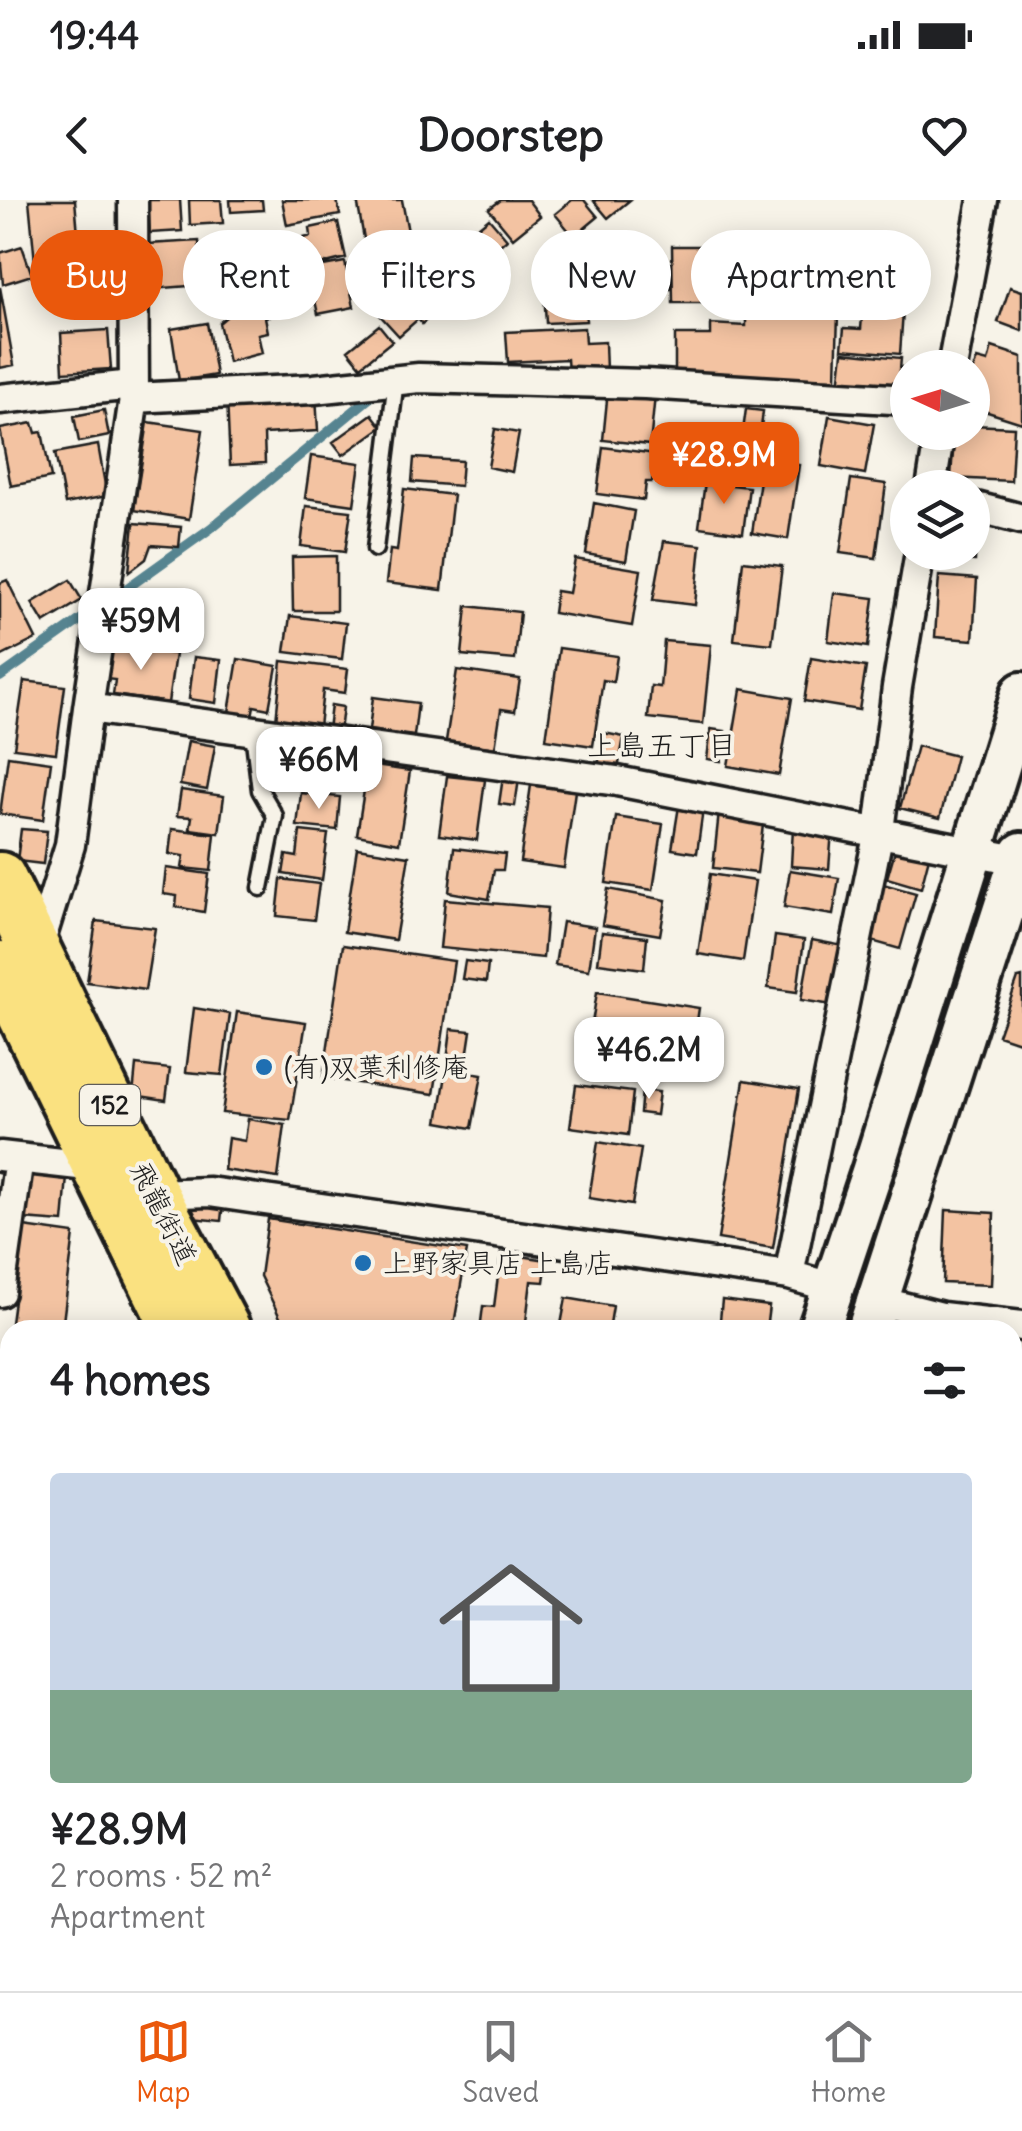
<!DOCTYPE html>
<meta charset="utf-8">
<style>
body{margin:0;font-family:Delius,"Klee One",sans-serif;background:#f6f6f6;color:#202124;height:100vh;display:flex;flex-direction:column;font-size:38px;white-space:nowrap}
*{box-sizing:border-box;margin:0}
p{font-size:32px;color:#757577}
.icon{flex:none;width:55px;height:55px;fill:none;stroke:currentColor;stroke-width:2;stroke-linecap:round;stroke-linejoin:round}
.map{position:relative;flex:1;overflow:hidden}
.side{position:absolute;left:0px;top:1120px;width:1022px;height:672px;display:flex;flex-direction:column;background:#fff;border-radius:30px 30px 0 0;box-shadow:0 5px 25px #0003}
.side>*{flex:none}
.top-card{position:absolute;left:30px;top:30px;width:962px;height:90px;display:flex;gap:20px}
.needle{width:65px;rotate:274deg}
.fabs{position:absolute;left:890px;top:150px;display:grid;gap:20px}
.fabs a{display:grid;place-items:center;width:100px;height:100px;border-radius:50%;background:#fff;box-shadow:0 5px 25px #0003;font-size:50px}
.price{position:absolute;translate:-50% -85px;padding:0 22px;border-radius:20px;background:#fff;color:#222;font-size:32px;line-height:65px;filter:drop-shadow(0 2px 5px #0008)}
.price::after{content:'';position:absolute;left:50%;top:60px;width:30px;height:22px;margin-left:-15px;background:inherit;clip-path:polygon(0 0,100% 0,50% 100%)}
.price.active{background:#ea580c;color:#fff}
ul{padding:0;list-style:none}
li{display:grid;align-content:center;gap:20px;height:530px;padding:0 50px}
li span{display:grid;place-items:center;height:310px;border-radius:10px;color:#555}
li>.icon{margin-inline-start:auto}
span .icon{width:180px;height:180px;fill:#fffc;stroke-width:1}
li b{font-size:42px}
h2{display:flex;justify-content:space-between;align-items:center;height:120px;padding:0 50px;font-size:42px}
.chip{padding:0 35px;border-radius:45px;background:#fff;box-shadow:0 5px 25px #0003;font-size:35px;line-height:90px}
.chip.active{background:#ea580c;color:#fff}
.status{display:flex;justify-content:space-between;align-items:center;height:70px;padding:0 50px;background:#fff;direction:ltr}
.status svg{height:28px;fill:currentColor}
header{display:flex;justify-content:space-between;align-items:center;height:130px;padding:0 50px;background:#fff;font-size:45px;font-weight:700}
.menu{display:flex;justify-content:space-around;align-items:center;height:140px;border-top:2px solid #e0e0e0;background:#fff;font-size:28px;color:#757577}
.menu a{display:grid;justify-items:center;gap:5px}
.menu .active{color:#ea580c}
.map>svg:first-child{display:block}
</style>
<div class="status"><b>19:44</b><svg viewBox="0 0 49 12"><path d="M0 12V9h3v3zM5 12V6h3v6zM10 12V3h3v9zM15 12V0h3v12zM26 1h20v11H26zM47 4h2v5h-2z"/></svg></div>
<header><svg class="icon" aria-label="back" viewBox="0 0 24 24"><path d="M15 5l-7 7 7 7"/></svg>Doorstep<svg class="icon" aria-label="heart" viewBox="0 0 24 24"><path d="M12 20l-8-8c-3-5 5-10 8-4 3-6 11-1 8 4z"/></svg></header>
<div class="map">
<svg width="1022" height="1791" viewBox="0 0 1022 1791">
<rect width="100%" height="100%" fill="#f7f3e8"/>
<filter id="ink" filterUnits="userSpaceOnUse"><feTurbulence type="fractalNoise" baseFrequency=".01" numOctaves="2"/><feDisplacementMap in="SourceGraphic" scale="20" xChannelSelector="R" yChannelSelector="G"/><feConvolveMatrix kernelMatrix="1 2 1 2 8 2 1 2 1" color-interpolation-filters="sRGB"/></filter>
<g filter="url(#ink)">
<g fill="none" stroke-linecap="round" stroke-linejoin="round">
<path stroke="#578490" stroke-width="10" d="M123,391l88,-63 161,-132
M0,477l86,-61"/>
</g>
<path fill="#f3c3a2" stroke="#1c1c1c" stroke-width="2.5" d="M29,0h46l5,57 -45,5z
M148,0h32l2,31 -32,2z
M189,0h32l2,23 -33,2z
M230,0h32l1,10 -32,2z
M282,0h55l3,15 -53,10z
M357,0h45l10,53 -44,8z
M501,0h27l12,16 -27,22 -24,-29z
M572,0h12l14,17 -24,20 -19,-23z
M593,0h37l-22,18z
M489,18l18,21 -27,23 -18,-22z
M338,22l8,36 -28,7 -1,-7 -15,4 -5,-22 14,-4 -1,-8z
M199,41l3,44 -51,4 -3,-45z
M22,46l10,29 -29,9 -3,-31z
M672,46h42v15h11v27h-11v15h-41z
M454,49l12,16 -5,7 6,7 -25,21 -21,-25z
M662,54v9h7l2,26 -8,1v6l-21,2 -2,-43z
M345,62l9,45 -36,7 -4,-18 -8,2 -5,-28z
M105,66l3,26 -42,4 -3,-26z
M583,72l3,49 -40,2 -3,-49z
M414,79l26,29 -18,16 -4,-5 -19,17 -22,-24z
M271,85l7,29 -13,3 3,15 -10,2 4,19 -34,9 -9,-39 7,-6 -5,-19z
M0,87l14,78 -14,3z
M1010,87l12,4v40l-24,-9z
M864,93l40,3 -4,58 -58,-5 2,-21 17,1z
M746,111l92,2 -2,66 -161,-4v-40h36v-11l35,2z
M207,123l9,52 -37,6 -8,-52z
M379,125l13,16 -31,25 -13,-16z
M584,128l1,15 20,-1 1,29 -38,2 -1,-14 -59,3 -2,-30z
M108,130l3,39 -48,3 -2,-39z
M992,147l30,10v66l-50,-16v-35l5,-13 11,3z
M843,152l58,6 -3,34 -59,-6z
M608,190l47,5 -5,50 -47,-5z
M316,194l2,37 -54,3 1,29 -35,2 -3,-67z
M746,209l17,2 -8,68 -46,-5 5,-46 29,3z
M104,210l5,26 -30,6 -5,-26z
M372,214l10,13 -39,28 -10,-13z
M829,216l45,8 -9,50 -44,-8z
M148,222l55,8 -14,89 -55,-9z
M33,223l3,10 6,-1 9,46 -40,8 -11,-57z
M972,225l42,2 -3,54 -60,-3 3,-46h18z
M495,229l24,4 -7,39 -24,-5z
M98,245l9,51 -42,8 -10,-51z
M603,247l53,7 -4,28h-6l-2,18 -47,-6z
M311,256l49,7 -6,42 -49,-7z
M414,258l48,3 -2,25 -48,-4z
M763,260l36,5 -11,74 -36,-6z
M851,279l35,5 -10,74 -36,-5z
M705,282l44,5 -6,46 -44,-6z
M404,289l49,6 -11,95 -56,-7 4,-33 7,1z
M594,303l40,8 -8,50 -40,-7z
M306,306l45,5 -6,41 -44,-6z
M972,314l5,1 -2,46 -38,-2v-7h35z
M134,323l47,4 -2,20 -28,-2 -5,14 -17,13z
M664,341l37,4 -6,60 -42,-5z
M336,356v55h-43l-1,-54z
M575,359l66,11 -9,56 -79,-13 3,-22 13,2z
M743,361l39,5 -10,78 -38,-4z
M939,376l38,3 -4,61 -38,-3z
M7,380l29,59 -36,18v-74z
M70,380l12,20 -38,23 -12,-20z
M834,393l40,5 -6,49 -40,-6z
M467,406l53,6 -5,48 -53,-5z
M290,416l56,7 -4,36 -57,-7z
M664,441l47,4 -8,79 -55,-6 3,-32 9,1z
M111,445l64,9 -7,49 -55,-8 2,-15 -9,-1z
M559,448l58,8 -4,26 -10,-2 -10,66 -47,-7z
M194,457l27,3 -5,43 -27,-4z
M811,458l55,9 -7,43 -55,-9z
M238,459l39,7 -8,43 -15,-3 -2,10 -23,-4z
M282,461l66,8 -3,24 -22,-3 -4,37 -43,-6z
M457,470l63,9 -5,32 -14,-2 -6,39 -49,-7z
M24,481l41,5 -9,67 -42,-5z
M741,489l51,9 -13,77 -51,-9z
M373,497l45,6 -4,33 -45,-6z
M331,505l12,2 -3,25 -12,-2z
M711,529l14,2 -4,30 -14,-2z
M604,533l20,4 -6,32 -20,-4z
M188,541l27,5 -8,44 -27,-5z
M269,543l35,3 -1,10 46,5 -2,22 -81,-8z
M917,546l39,10 -16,62 -40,-10z
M8,556l43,6 -8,58 -43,-6z
M368,565l42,6 -11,72 -42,-8z
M447,576l38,4 -8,60 -38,-5z
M503,577l16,2 -4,27 -16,-2z
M531,585l44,6 -11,77 -44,-6z
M181,590l43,6 -5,37 -29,-4 2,-12 -15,-1z
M301,593l39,4 -3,33 -40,-4z
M679,606l24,3 -6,44 -25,-4z
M719,612l45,5 -7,56 -44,-5z
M616,617l47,7 -10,66 -47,-7z
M793,627l39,3 -3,39 -38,-3z
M21,629l26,2 -4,33 -26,-3z
M172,629l43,5 -4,37 -29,-3 2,-12 -15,-2z
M300,631l28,3 -6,46 -39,-6 3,-19 11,2z
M896,647l33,10 -8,31 -34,-10z
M357,648l52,8 -14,84 -51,-8z
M454,648l51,6 -2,16h-9l-5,29 -40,-7z
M166,668l43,6 -5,38 -28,-5 1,-11 -14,-2z
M790,670l49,8 -6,37 -49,-8z
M710,674l45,7 -12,80 -45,-7z
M281,679l38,5 -5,36 -37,-4z
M883,684l33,9 -16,56 -32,-9z
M608,689l58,11 -6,35 -58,-10z
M445,699l102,9 -4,50 -103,-10z
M96,721l59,7 -10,62 -58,-8z
M562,722l33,5 -6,43 -34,-5z
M602,732l45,5 -3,32 -46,-6z
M775,736l29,4 -7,52 -29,-4z
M812,740l31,6 -11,59 -31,-5z
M343,745l111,16 -20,133 -111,-16z
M465,761l23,3 -2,18 -24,-3z
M1022,777v66l-24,-8 20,-57z
M597,792l102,16 -10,68 -103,-15z
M194,808l36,6 -8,61 -36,-3z
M237,812l69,10 -16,98 -68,-7z
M451,829l20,2 -5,33 -19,-3z
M136,865l34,4 -4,31 -33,-5z
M447,869l35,6 -10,53 -34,-6z
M744,880l55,9 -26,159 -55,-9z
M576,885l57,7 -5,43 -58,-8z
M642,890l17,2 -3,23 -16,-2z
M248,919l37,6 -7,53 -54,-8 4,-32 17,3z
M598,942l43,7 -9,56 -43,-7z
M27,973l40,4 -4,45 -40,-3z
M193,999l30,3 -2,19 -30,-3z
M946,1010l48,3 -3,72 -48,-2z
M268,1019l199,31 -14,80h-167l-26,-54z
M24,1027l50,7 -12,96h-52z
M501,1053l46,7 -3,22 -13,-1 -6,49h-45l3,-24 11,1z
M566,1098l47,8 -4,24h-49z
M722,1100l47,6 -3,24h-47z
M1012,1187l10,2 -1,69 -9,-3z
M0,1339l10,1v35l-10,-1z
M0,1426l10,1 -1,59 -9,-1z
M1020,1570h2v55l-9,-1z
M127,1782h36l-1,9h-36z
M202,1782h142l-1,9h-142z
M705,1782h40l-1,9 -40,-4z
M882,1782h60l-1,9h-60z
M968,1782h38l-1,9h-38z"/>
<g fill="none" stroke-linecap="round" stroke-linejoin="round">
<g stroke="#1c1c1c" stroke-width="21">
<path id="lane" d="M375,349l21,-169
M253,532l7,58 15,26 -14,72
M1017,1498l5,-19
M761,1791l1,-9"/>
</g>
<g stroke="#1c1c1c" stroke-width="35">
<path id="street" d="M952,168l31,-168
M134,198l180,-9 105,-11 226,6 263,16
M0,199l133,-14
M931,288l9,-56
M972,306l50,13
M88,508l46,-310 -1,-198
M37,752l33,-107 18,-137 529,73 405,80
M0,956l96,11
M153,994l56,-2 580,83 45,13
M789,1075l90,-444 18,-144 23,-135
M0,1092l19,-134
M875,1100l67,17 80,9"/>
</g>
<g stroke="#1c1c1c" stroke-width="48">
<path id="secondary" d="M819,1130l53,-158 150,-479
M868,1130l154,-477
M0,1515l10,1
M1012,1685l10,2
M440,1791l9,-9
M511,1791l9,-9"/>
</g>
<g stroke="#1c1c1c" stroke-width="58">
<path id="highway" d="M0,678l153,316 72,136
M0,767l178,363
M579,1782l8,9
M639,1782l8,9"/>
</g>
<use href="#lane" stroke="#f7f3e8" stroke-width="14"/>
<use href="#street" stroke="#f7f3e8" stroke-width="28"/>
<use href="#secondary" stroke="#f7f3e8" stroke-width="40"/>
<use href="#highway" stroke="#fae180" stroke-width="50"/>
</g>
</g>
<g fill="#1f6fb2" stroke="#f7f3e8" stroke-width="4">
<circle cx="264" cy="867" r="10"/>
<circle cx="363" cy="1063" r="10"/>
</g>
<g text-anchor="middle" stroke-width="8" stroke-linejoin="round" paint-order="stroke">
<rect fill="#f7f3e8" stroke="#5e5c59" stroke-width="2.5" x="80" y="885" width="60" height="40" rx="8"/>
<g font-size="25" font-weight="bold" fill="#1c1c1c">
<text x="110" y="914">152</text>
</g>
<g font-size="28" fill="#1c1c1c" stroke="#f7f3e8" text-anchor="start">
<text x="284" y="877">(有)双葉利修庵</text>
<text x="383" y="1073">上野家具店 上島店</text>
</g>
<g font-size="28" fill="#1c1c1c" stroke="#f7f3e8">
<text transform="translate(164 1013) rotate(63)" y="10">飛龍街道</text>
</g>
<g font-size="30" fill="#1c1c1c" stroke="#f7f3e8">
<text x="662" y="556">上島五丁目</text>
</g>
</g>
</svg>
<div class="fabs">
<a><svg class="needle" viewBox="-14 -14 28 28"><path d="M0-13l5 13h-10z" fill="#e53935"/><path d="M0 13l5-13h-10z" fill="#757577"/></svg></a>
<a><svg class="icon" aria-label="layers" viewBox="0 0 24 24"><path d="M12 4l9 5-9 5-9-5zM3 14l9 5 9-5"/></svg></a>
</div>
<b class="price active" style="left:724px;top:307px">¥28.9M</b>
<b class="price" style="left:141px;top:473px">¥59M</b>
<b class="price" style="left:319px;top:612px">¥66M</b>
<b class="price" style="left:649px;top:902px">¥46.2M</b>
<div class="top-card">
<a class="chip active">Buy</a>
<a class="chip">Rent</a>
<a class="chip">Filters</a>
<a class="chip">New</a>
<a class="chip">Apartment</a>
</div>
<section class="side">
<h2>4 homes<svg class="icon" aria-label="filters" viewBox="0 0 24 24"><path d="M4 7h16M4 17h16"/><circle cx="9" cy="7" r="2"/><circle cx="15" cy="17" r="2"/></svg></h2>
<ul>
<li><span style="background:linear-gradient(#c9d6e8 70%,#7fa58c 0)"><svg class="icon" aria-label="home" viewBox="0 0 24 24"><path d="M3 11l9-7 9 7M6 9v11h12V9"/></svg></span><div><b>¥28.9M</b><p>2 rooms · 52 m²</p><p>Apartment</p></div></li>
</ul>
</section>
</div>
<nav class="menu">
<a class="active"><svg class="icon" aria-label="map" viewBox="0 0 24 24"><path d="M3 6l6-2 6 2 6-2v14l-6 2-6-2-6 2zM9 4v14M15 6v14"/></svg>Map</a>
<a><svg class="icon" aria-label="saved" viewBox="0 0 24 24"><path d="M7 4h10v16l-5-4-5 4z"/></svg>Saved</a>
<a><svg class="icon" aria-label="home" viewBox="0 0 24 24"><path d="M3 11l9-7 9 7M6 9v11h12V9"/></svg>Home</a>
</nav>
